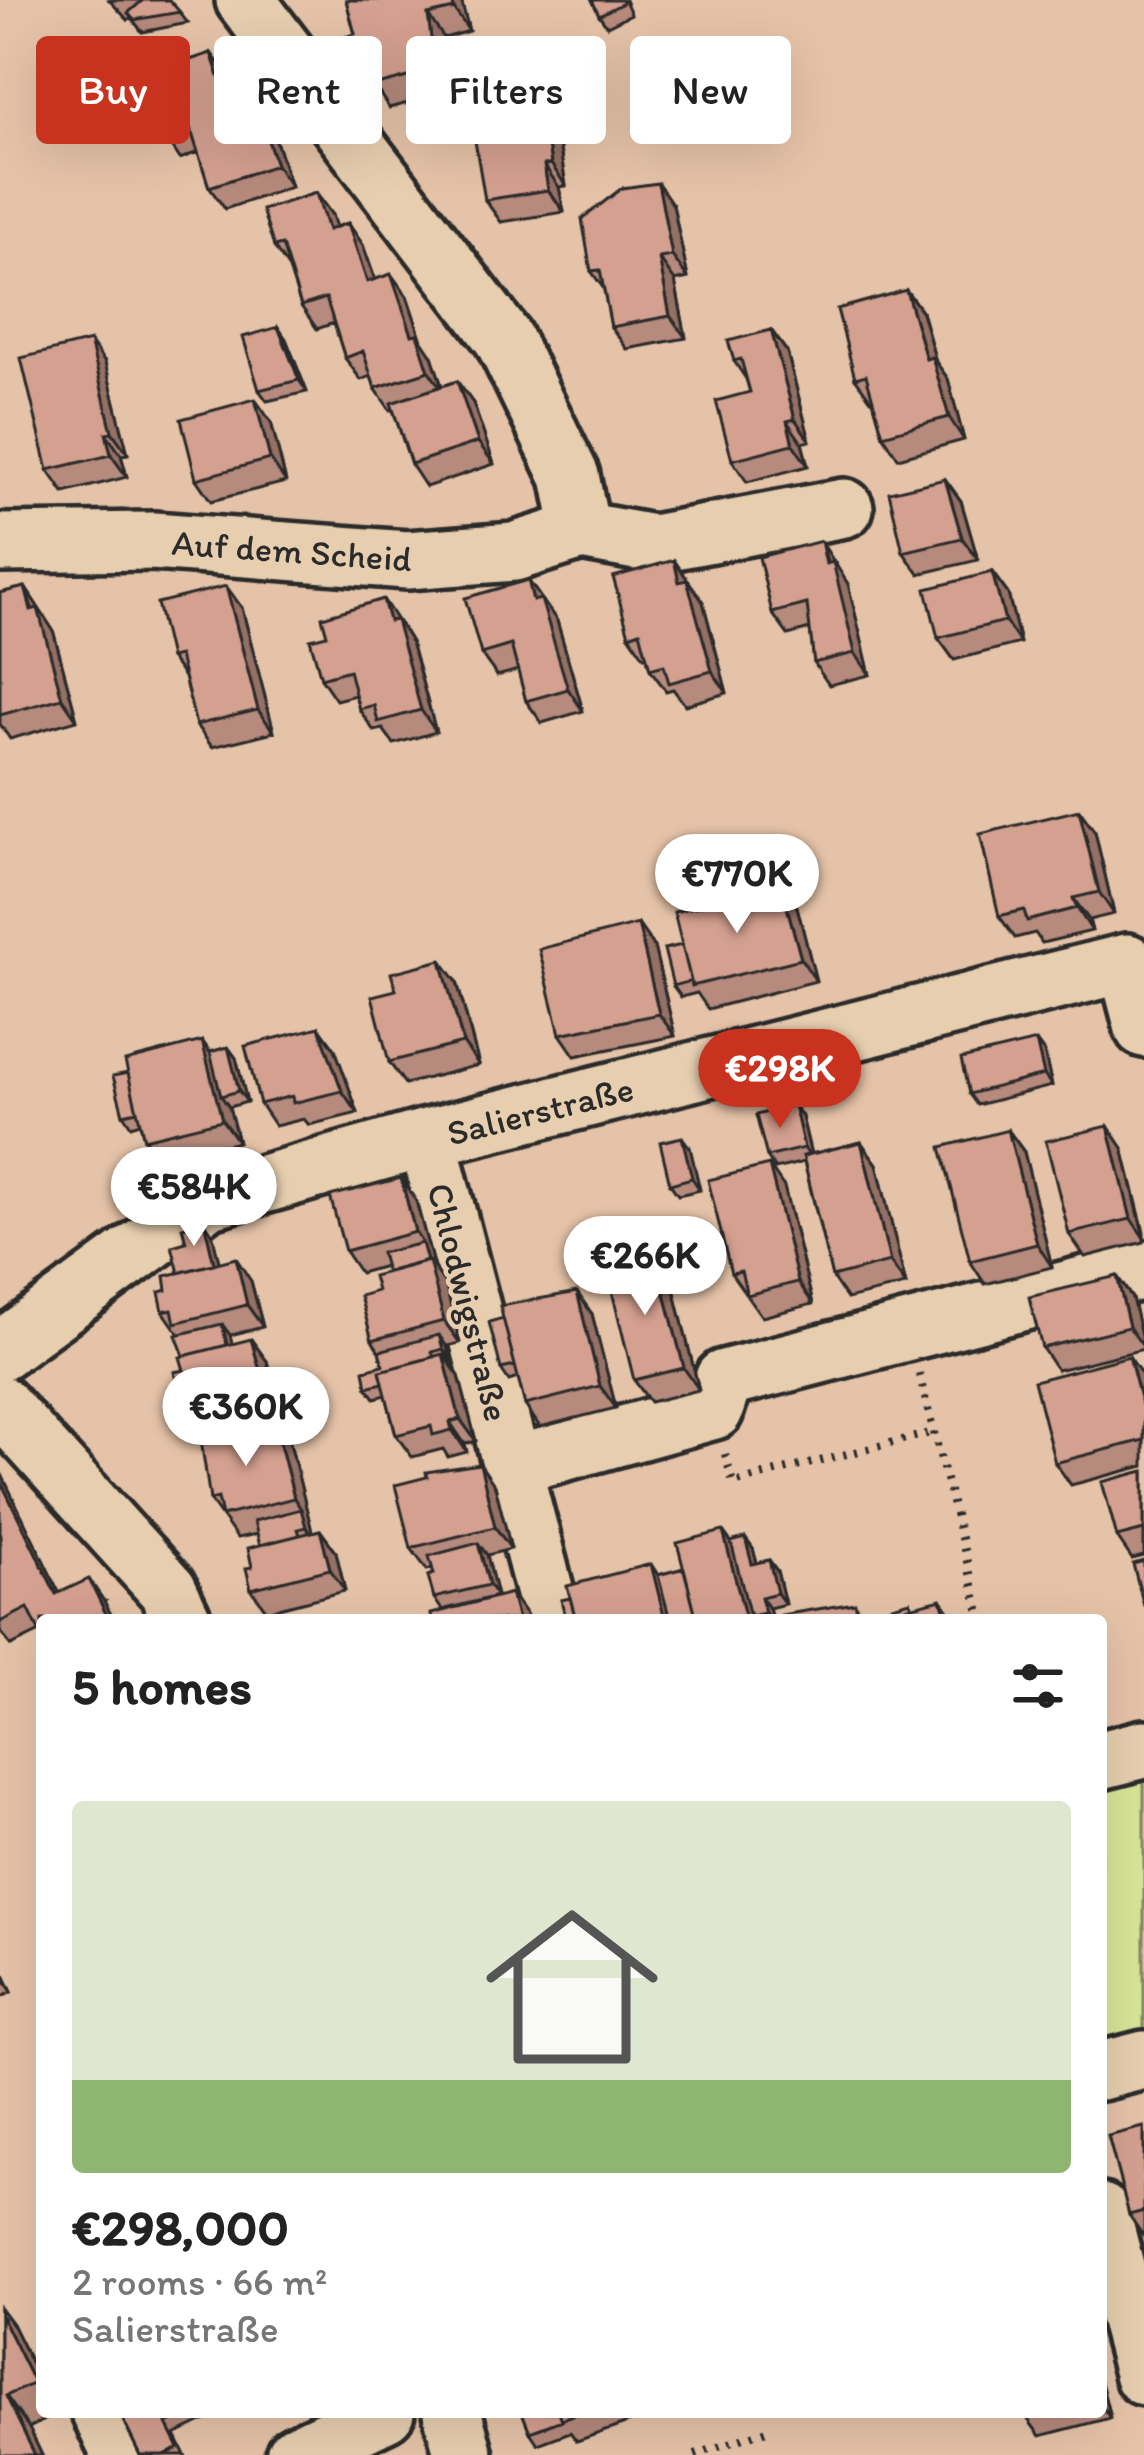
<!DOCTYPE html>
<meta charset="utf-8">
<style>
body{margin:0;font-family:Itim,sans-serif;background:#f6f6f6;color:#222;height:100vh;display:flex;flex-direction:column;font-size:45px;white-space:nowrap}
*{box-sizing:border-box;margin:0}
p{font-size:39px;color:#767676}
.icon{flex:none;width:66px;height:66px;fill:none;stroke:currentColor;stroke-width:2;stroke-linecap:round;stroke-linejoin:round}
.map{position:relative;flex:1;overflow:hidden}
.side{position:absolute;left:36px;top:1614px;width:1071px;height:804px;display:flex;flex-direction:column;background:#fff;border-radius:12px;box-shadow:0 12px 48px #0002}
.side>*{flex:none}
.hud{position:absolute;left:36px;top:36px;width:1074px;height:108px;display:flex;gap:24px}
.price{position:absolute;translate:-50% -102px;padding:0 27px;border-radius:42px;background:#fff;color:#222;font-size:39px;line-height:78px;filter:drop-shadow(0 3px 6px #0008)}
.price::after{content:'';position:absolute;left:50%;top:72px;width:36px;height:27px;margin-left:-18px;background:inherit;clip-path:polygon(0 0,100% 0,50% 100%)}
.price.on{background:#c8321e;color:#fff}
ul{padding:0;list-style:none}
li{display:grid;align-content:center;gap:24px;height:636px;padding:0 36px}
li span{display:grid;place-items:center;height:372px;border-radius:12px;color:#555}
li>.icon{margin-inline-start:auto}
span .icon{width:216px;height:216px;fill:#fffc;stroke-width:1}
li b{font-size:51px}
h2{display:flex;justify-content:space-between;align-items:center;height:144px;padding:0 36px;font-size:51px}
.tag{padding:0 42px;border-radius:12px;background:#fff;box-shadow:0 12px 48px #0002;font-size:42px;line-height:108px}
.tag.on{background:#c8321e;color:#fff}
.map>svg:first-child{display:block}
</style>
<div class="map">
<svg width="1144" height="2455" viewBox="0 0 1144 2455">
<rect width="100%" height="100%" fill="#e5c3a8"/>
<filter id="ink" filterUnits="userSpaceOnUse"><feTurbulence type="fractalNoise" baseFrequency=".00833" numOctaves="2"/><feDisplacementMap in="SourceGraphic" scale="24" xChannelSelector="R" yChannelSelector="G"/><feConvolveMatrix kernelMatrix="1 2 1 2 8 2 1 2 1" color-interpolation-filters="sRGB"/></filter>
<g filter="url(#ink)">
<path fill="#d7e598" stroke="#818862" stroke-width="3" d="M1144,1774v268l-43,11v-268z"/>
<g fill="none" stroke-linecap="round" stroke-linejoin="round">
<g stroke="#2b2b2b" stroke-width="66">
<path id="minor" d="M245,0l258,338 67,138 11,55
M0,543l153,-2 254,19 107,-8 67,-21 72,13 191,-36
M427,1138l125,482
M0,1351l207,-151 220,-62 700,-175 17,65
M0,1405l168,185 14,30
M512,1466l202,-56 10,-31 420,-109
M1101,1760l43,-11
M1101,2071l43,-11
M1101,2213l43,163
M101,2412l20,43
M452,2412l12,43
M295,2455l90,-43"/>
</g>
<path stroke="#2b2b2b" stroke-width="8" stroke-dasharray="3 9" stroke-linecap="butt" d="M919,1374l63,246
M725,1454l8,29 201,-51
M695,2455l75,-26"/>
<use href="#minor" stroke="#e7ceaf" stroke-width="57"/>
</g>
<path fill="#b68a7c" stroke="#2b2b2b" stroke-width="3" d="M109,0h60l19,23 -46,9 -11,-15 -3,3z
M346,0h115l8,31 -25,7 6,54 -61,16 -11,-17 -9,3 -16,-22 2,-38z
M625,0l6,14 -24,12 -8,-11z
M211,53l16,22 12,35 17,-6 15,22 20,61 -66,22 -16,-22 -11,-35 -18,7 -15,-23z
M536,74l15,22 15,90 -7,1 5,25 -63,10 -16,-22z
M673,205l15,73 -13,3 11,57 -59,11 -16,-22 -7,-38 -13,-18z
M332,215l3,12 13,-4 15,22 12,34 32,17 15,45 10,15 10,30 31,17 21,61 -68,23 -15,-23 -18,-54h-3l-15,-22 -4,-12 -10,4 -16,-22 -11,-35 -17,6 -16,-23 -12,-37 -15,-22z
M906,290l16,22 14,50 12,17 16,61 -66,18 -15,-23 -10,-35h-2l-16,-22z
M278,327l8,12 21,53 -40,9 -8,-11z
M771,330l16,22 23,89 -8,2 6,23 -61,16 -15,-22 18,-68 -4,-13 -12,-18z
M105,363l23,91 -7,1 6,22 -63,16 -16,-23z
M271,422l15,60 -75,19 -15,-22z
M945,479l16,22 17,59 -59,14 -16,-22z
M674,560l29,42 24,91 -42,12 -12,-16 -7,2 -16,-22 -3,-13 -3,1 -15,-22z
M836,564l2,5 10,15 22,91 -41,10 -15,-22 -4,-34 -22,6 -16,-22z
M992,572l16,22 12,49 -66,17 -16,-22z
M528,580l29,41 26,90 -41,12 -16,-22 -8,-31 -21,6 -16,-22z
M25,587l28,43 24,90 -67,19 -10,-15v-131z
M242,608l32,124 -62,15 -16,-22 -12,-48 -14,-19z
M399,622l12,20 25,90 -42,12 -11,-15 -9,2 -15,-22 -4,-14 -19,5 -15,-22z
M1079,810l16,22 19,82 -25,6 3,11 -50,12 -7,-10 -20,5 -16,-22z
M781,885l16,22 19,74 -108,28 -11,-16 -16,4 -8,-11 9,-41z
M638,924l16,23 21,89 -100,20 -15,-22z
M457,982l22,83 -74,19 -16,-22z
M319,1027l16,22 23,64 -49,12 -5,-6 -29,7 -15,-22z
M202,1041l8,11 18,-5 8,11 11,44 -18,5 9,35 -78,19 -16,-22 -4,-16 -9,3 -8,-12 5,-41z
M1044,1052l8,34 -75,19 -8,-11z
M802,1117l9,37 50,-12 16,22 29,121 -59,14 -15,-22 -28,-115 -29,7 -8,-12z
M1108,1126l15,22 21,84v10l-59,15 -16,-23z
M1008,1130l16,22 28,115 -67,17 -15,-23z
M690,1148l10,42 -22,5 -8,-11z
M401,1178l15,23 18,67 11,15 15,60 -13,3 4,15h-3l11,15 17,65 -11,3 2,8 -19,5 -5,-8 -31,8 -16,-22 -10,-40 -11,3 -8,-11 16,-22 -4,-14 -7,-11 5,-49 9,-19 -1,-6 -25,7 -15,-22z
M784,1187l29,117 -51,13 -31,-44z
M204,1221l8,12 7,30 32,18 12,46 -33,8 2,9 35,17 12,47 -15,3 3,12 23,20 22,89 8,-2 16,22 9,39 -78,20 -16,-22 1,-22 8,-22 -3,-11 -20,4 -27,-38 -5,-62 -6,-24h-4l-16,-22 5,-22 -1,-36h-4l-16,-23 16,-38 7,-31z
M655,1255l16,22 28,113 -49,12 -16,-22z
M1117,1276l15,22 12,51 -87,21 -15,-22z
M592,1314l24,94 -76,19 -15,-22 -7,-27 -9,3 -8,-12z
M1144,1378v88l-73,19 -16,-22z
M0,1471l59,122 45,8 -93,45 -11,-15z
M1144,1471v85l-12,3 -15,-22z
M495,1486l16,63 -24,6 10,41 -55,14 -8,-12 -1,-30 -6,2 -16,-22z
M745,1538l8,11 4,14 12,-3 8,11 8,33 -16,4 3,12h-206l92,-45 26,-7 47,-26z
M0,1967l12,25 -12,6z
M1144,2127v110l-15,-22z
M0,2308l12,16 30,61v27h13l1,2 -27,14 -29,27z
M1101,2382l9,36 -70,18 -16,-22v-2h77z
M119,2412h104l-48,23 10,20h-45z
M522,2412h137l-82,29 -7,-9 -32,12 -8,-12z"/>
<path fill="#947065" stroke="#2b2b2b" stroke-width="3" d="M452,0h9l8,31 -15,-22z
M428,15l16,23 6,54 -15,-22z
M211,53l16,22 20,59 -16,-22z
M536,74l15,22 15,90 -15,-22z
M256,104l15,22 20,61 -15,-22z
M544,165l15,22 5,25 -16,-22z
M658,183l15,22 15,73 -16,-22z
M316,193l16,22 12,37 -16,-22z
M348,223l15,22 20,59 -16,-22z
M659,258l16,23 11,57 -16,-22z
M391,274l16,22 15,45 10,15 12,37 -15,-22 -17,-36z
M906,290l16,22 14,50 12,17 16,61 -15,-23 -23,-58z
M278,327l8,12 21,53 -8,-12z
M771,330l16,22 23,89 -15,-22z
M90,341l15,22 23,91 -16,-22z
M457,381l16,22 21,61 -16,-22z
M255,399l16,23 15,60 -16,-23z
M787,421l15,22 6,23 -15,-22z
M106,433l15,22 6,22 -16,-22z
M945,479l16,22 17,59 -16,-22z
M821,541l27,43 22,91 -15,-22z
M674,560l29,42 24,91 -15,-22 -33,-89z
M992,572l16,22 12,49 -15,-22z
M528,580l29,41 26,90 -15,-22 -35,-88z
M226,586l16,22 32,124 -16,-22z
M25,587l28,43 24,90 -15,-22z
M383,599l28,43 25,90 -15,-22 -32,-89z
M1079,810l16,22 19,82 -15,-22z
M781,885l16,22 19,74 -15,-22z
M1073,898l16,22 3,11 -15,-23z
M638,924l16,23 21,89 -16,-22z
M441,960l16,22 22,83 -16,-22z
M319,1027l16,22 23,64 -16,-22z
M202,1041l16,22 3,33 8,11 9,35 -16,-22z
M1036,1041l8,11 8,34 -8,-11z
M228,1047l8,11 11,44 -8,-11z
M794,1105l8,12 10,43 -8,-12z
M1108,1126l15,22 21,90 -13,-19z
M1008,1130l16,22 28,115 -15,-23z
M682,1137l8,11 10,42 -8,-12z
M861,1142l16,22 29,121 -16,-23z
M769,1165l15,22 29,117 -15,-22z
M401,1178l15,23 18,67 11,15 15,60 -16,-22 -22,-78 -7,-11z
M204,1221l8,12 13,54 -8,-11z
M655,1255l16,22 28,113 -15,-22z
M236,1258l15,23 12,46 -16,-22z
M1117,1276l15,22 12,50 -15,-21z
M577,1292l15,22 24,94 -16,-22z
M222,1324l8,11 8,33 -8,-11z
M439,1335l8,12 4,14 -8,-12z
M251,1339l16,22 12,47 -15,-23z
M443,1354l16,22 17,65 -16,-22z
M1129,1356l15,22v35z
M256,1400l8,11 5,20 -8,-12z
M274,1421l16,22 24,96 -8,-12 -5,-18 -7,-11z
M450,1422l15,22 2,8 -15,-22z
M480,1464l15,22 16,63 -16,-22z
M0,1471l71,146 -15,-23 -56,-114z
M320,1530l16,22 9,39 -15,-22z
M723,1531l16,22 11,63 3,4h-7z
M745,1538l8,11 7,26 -8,-11z
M478,1543l9,12 10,41 -8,-11z
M769,1560l8,11 8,33 -8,-11z
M651,1564l15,23 9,33h-10z
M89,1579l15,22 10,19h-5z
M511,1593l19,27h-12z
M761,1597l8,11 3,12 -7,-7z
M941,1599l15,21h-9z
M0,1967l12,25 -12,-18z
M0,2308l12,16 30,61v9l-8,-11 -34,-69z
M1101,2382l9,36 -9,-13z
M6,2396l23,32 13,27h-7z"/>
<path fill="#d4a090" stroke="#2b2b2b" stroke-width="3" d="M143,0h26l11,12 -46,8 -6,-7z
M346,0h106l2,9 -26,6 7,55 -61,16 -5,-19 -16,5 -9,-35 11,-3z
M592,0h30l1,3 -24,12z
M211,53l20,59 25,-8 20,61 -67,22 -19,-60 -25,9 -20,-61z
M536,74l15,90 -7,1 4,25 -63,10 -10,-59 35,-6 -10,-55z
M658,183l14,73 -13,2 11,58 -59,11 -11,-57 -9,1 -9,-52 40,-31z
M316,193l12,37 20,-7 19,59 24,-8 21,61 5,-1 12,37 -54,17 -12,-37 -18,7 -19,-60 -25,8 -19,-61 -8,2 -12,-37z
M906,290l20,69 6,-2 17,60 -66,18 -17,-60 -11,3 -18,-69z
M278,327l21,53 -40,10 -16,-53z
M771,330l24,89 -8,2 6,23 -61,16 -16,-59 34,-9 -9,-33 -7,2 -6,-20z
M90,341l22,91 -6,1 5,22 -63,15 -27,-112z
M457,381l21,61 -67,22 -20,-61z
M255,399l15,60 -74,20 -15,-60z
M945,479l17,59 -59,14 -14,-60z
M821,541l5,23 7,-2 22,91 -41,10 -7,-59 -35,9 -13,-56z
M674,560l5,22 8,-2 25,91 -43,12 -5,-18 -14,4 -10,-38 -11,4 -16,-58z
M992,572l13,49 -67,17 -12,-49z
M528,580l5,21 8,-2 27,90 -42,12 -15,-56 -30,9 -16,-56z
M226,586l32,124 -62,15 -17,-69 -9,2 -13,-55z
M25,587l6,23 7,-2 24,90 -62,17v-122z
M383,599l6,22 7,-1 25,90 -43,12 -4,-17 -15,4 -10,-39 -28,8 -11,-39 17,-4 -5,-18z
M1079,810l20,82 -26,6 4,10 -50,13 -3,-11 -25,6 -19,-82z
M781,885l20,74 -109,27 -18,-74z
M638,924l21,90 -99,20 -21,-85z
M682,945l9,36 -18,5 -9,-37z
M441,960l22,83 -74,19 -17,-66 24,-6 -5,-17z
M319,1027l23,64 -49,12 -1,-7 -32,8 -15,-58z
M202,1041l20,79 -78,19 -19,-78z
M1036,1041l8,34 -75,19 -8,-35z
M228,1047l11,44 -18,5 -11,-44z
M128,1073l9,38 -14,3 -10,-38z
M794,1105l10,43 -37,9 -11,-42z
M1108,1126l23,93 -62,15 -23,-93z
M1008,1130l29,114 -67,17 -29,-114z
M682,1137l10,41 -22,6 -10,-42z
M861,1142l29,120 -58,15 -29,-121z
M769,1165l29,117 -51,13 -6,-24 -10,2 -23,-93z
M401,1178l14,54 -70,19 -15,-55z
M204,1221l10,43 -35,9 -7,-27 14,-4 -4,-15z
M422,1243l5,18 -41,11 -5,-19z
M655,1255l29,113 -50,12 -28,-113z
M236,1258l11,47 -72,18 -3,-14 -9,2 -4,-19 8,-2 -2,-14z
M429,1261l15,60 -72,19 -12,-44 17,-5 -4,-15z
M1117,1276l12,51 -87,21 -13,-51z
M577,1292l23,94 -75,19 -25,-99z
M503,1318l12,48 -14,3 -12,-47z
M222,1324l5,21 -43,11 -8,-21z
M439,1335l4,14 -11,3 2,5 -54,14 3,12 -16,4 -3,-17 19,-5 -4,-14z
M251,1339l13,46 -72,18 -4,-13 -9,2 -5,-20 10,-2 -4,-13z
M443,1354l17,65 -10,3 2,8 -19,5 -2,-9 -35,9 -16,-64z
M1129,1356l15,57v27l-89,23 -21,-82z
M256,1400l5,19 -15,4 1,5 -42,10 -6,-24z
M274,1421l20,77 -72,18 -4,-18 -8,2 -9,-60z
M480,1464l15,63 -84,21 -16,-63 32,-8 -1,-5z
M1144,1471v59l-27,7 -15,-55z
M0,1480l56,114 33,-15 20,41h-67v17l-14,-29 -28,14z
M301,1509l5,18 -8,2 2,6 -40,10 -6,-24z
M320,1530l10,39 -79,20 -5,-21 6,-1 -4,-19z
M723,1531l23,89h-49l-20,-77z
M745,1538l7,26 17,-4 8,33 -16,4 4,16 -15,3 -19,-74z
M478,1543l11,42 -55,13 -6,-22 6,-2 -5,-18z
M1144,1561v45l-11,-42z
M651,1564l14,56h-89l-9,-34z
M684,1568l13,52h-27l-12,-45z
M511,1593l7,27h-86l-1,-6z
M570,1598l6,22h-10l-5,-20z
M941,1599l6,21h-52l-2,-9z
M910,1601l2,6 -19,4 2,9h-30l-2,-6z
M855,1603l5,17h-78l-1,-5z
M1144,2127v84l-15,4 -21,-79z
M0,2314l34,69 -28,13 29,59h-35z
M119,2412h73l-25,12 12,24 -15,7h-24z
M522,2412h37l3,8 -32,12z
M559,2412h23l-20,7z"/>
</g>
<g text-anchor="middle" stroke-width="9" stroke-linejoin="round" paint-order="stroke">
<g font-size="36" fill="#2b2b2b" stroke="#e7ceaf">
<text transform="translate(292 550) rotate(4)" y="13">Auf dem Scheid</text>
<text transform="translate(540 1110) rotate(-14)" y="13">Salierstraße</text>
<text transform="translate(469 1302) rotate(76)" y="13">Chlodwigstraße</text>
</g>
</g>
</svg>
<b class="price" style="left:737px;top:936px">€770K</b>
<b class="price on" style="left:780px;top:1131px">€298K</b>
<b class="price" style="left:194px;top:1249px">€584K</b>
<b class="price" style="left:645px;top:1318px">€266K</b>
<b class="price" style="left:246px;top:1469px">€360K</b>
<div class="hud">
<a class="tag on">Buy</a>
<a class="tag">Rent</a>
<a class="tag">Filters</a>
<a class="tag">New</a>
</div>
<section class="side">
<h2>5 homes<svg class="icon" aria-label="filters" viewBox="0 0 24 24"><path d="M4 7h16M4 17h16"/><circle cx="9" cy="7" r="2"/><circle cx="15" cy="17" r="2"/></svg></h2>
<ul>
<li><span style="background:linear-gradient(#dfe7d0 75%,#8fb573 0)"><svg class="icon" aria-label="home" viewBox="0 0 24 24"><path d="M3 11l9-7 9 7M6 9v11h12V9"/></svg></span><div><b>€298,000</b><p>2 rooms · 66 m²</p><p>Salierstraße</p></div></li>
</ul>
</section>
</div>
